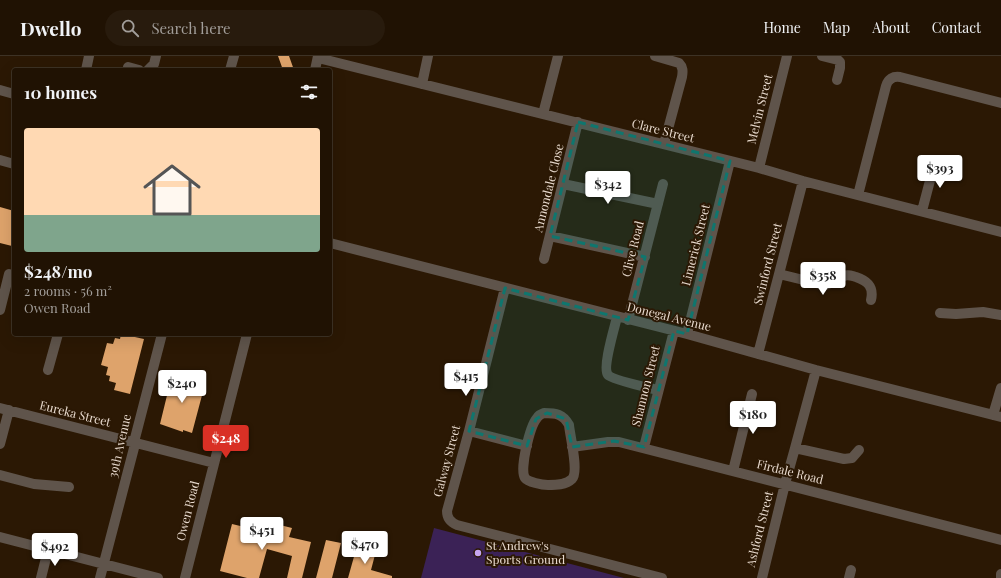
<!DOCTYPE html>
<meta charset="utf-8">
<style>
body{margin:0;font-family:"Playfair Display",serif;background:#281b0d;color:#f1f3f6;height:100vh;display:flex;flex-direction:column;font-size:15px;white-space:nowrap}
*{box-sizing:border-box;margin:0}
p{font-size:13px;color:#a29e9a}
.icon{flex:none;width:22px;height:22px;fill:none;stroke:currentColor;stroke-width:2;stroke-linecap:round;stroke-linejoin:round}
.map{position:relative;flex:1;overflow:hidden}
.sheet{position:absolute;left:12px;top:12px;width:320px;height:268px;display:flex;flex-direction:column;background:#201203;border-radius:4px;box-shadow:0 4px 16px #0002,0 0 0 1px #3d3225}
.sheet>*{flex:none}
.price{position:absolute;translate:-50% -34px;padding:0 9px;border-radius:4px;background:#fff;color:#222;font-size:13px;line-height:26px;filter:drop-shadow(0 1px 2px #0008)}
.price::after{content:'';position:absolute;left:50%;top:24px;width:12px;height:9px;margin-left:-6px;background:inherit;clip-path:polygon(0 0,100% 0,50% 100%)}
.price.on{background:#d93025;color:#fff}
ul{padding:0;list-style:none}
li{display:grid;align-content:center;gap:8px;height:212px;padding:0 12px}
li span{display:grid;place-items:center;height:124px;border-radius:4px;color:#555}
li>.icon{margin-inline-start:auto}
span .icon{width:72px;height:72px;fill:#fffc;stroke-width:1}
li b{font-size:17px}
h2{display:flex;justify-content:space-between;align-items:center;height:48px;padding:0 12px;font-size:17px}
header{display:flex;align-items:center;gap:24px;box-sizing:border-box;height:56px;padding:0 20px;background:#201203;border-bottom:1px solid #3d3225}
header strong{font-size:19px}
nav{display:flex;gap:22px;margin-inline-start:auto;font-size:14px}
.search{width:280px;height:36px;background:#281b0d;display:flex;align-items:center;gap:10px;box-sizing:border-box;padding:0 14px;border-radius:22px;color:#a29e9a;font-size:15px}
.map>svg:first-child{display:block}
</style>
<header>
<strong>Dwello</strong>
<div class="search"><svg class="icon" aria-label="search" viewBox="0 0 24 24"><circle cx="10" cy="10" r="6"/><path d="M15 15l6 6"/></svg>Search here</div>
<nav><a>Home</a><a>Map</a><a>About</a><a>Contact</a></nav>
</header>
<div class="map">
<svg width="1001" height="522" viewBox="0 0 1001 522">
<rect width="100%" height="100%" fill="#2b1804"/>
<path fill="#3b2256" d="M434,472l190,50h-203z"/>
<path fill="#dea36b" d="M278,0h11l5,14h-11z
M0,151l14,4v25l-2,10 -12,-3z
M121,278l23,5 -14,55 -16,-4 2,-7 -7,-2 1,-5 -4,-1 2,-8 -7,-2 6,-22 6,1 2,-6 5,1z
M172,319l33,9 -13,49 -9,-3v2l-23,-8z
M232,468l46,11 2,-10 12,3 -3,9 22,5 -9,36h-15l5,-22 -25,-7 -8,29h-12l-27,-7z
M326,484l15,3 -9,35h-16z
M357,490l19,5 -5,19 21,6v2h-44z"/>
<g fill="none" stroke-linecap="round" stroke-linejoin="round">
<path stroke="#5f544b" stroke-width="10" d="M655,0l24,7c4,4 4,8 3,14l-18,67
M822,0l16,4 2,2v6l-3,12
M318,2l441,110 44,13 198,51
M128,11l11,3
M86,14l3,-14
M148,14l6,-6 2,-8
M230,14l4,-14
M315,14l3,-14
M422,28l6,-28
M0,34l14,4
M543,58l15,-58
M0,104l14,4
M759,112l28,-112
M563,128l95,20
M858,139l28,-109c2,-7 7,-10 14,-9l101,26
M922,155l10,-38 5,-7 6,-2 14,3
M550,180l95,21
M330,187l357,91 129,36 185,47
M544,203l34,-137
M779,218l45,11c8,-1 13,-7 20,-9 4,-2 8,0 12,1 12,4 18,10 15,23
M505,232l-36,143 -22,80c0,7 3,11 10,14l205,53
M0,254l9,-36
M940,257l16,1 27,-2 18,3
M617,261c-2,9 -15,51 -9,58 4,5 42,13 50,15
M628,264l35,-136
M687,278l43,-173
M758,298l21,-80 24,-93
M48,314l10,-36
M0,352l214,55
M544,357c12,0 19,1 25,12 1,11 10,47 3,54 -6,6 -17,6 -24,6 -6,0 -20,-3 -23,-7 -6,-8 5,-52 12,-60 1,-2 4,-4 7,-5z
M993,359l8,-27
M469,375l58,15
M0,388l9,-34
M572,391l36,-5h11l382,98
M644,391l30,-116
M795,392l49,11 8,-1 7,-8
M733,415l19,-77
M0,419l34,9 35,3
M0,481l158,41
M41,522l7,-28
M100,522l34,-130v-6l28,-108
M185,522l62,-244
M762,522l23,-94 10,-36 21,-78
M849,522l2,-8
M1001,522v-4"/>
</g>
<path fill="#0f766e" fill-opacity="0.2" stroke="#0f766e" stroke-width="3" stroke-dasharray="8 5" stroke-linejoin="round" d="M578,66l152,39 -43,173 -13,-3 -30,116 -30,-6 -42,6 -6,-28 -19,-6 -11,6 -9,27 -58,-15 36,-143 123,32 17,-63 -95,-21z"/>
<circle fill="#c6a6f0" stroke="#2b1804" stroke-width="1.5" cx="478" cy="497" r="4"/>
<g text-anchor="middle" stroke-width="4" stroke-linejoin="round" paint-order="stroke">
<g font-size="12" fill="#e8dace" stroke="#2b1804">
<text transform="translate(760 53) rotate(-76)" y="4">Melvin Street</text>
<text transform="translate(663 75) rotate(14)" y="4">Clare Street</text>
<text transform="translate(549 132) rotate(-76)" y="4">Annondale Close</text>
<text transform="translate(696 189) rotate(-76)" y="4">Limerick Street</text>
<text transform="translate(633 193) rotate(-76)" y="4">Clive Road</text>
<text transform="translate(768 208) rotate(-76)" y="4">Swinford Street</text>
<text transform="translate(669 261) rotate(14)" y="4">Donegal Avenue</text>
<text transform="translate(646 330) rotate(-76)" y="4">Shannon Street</text>
<text transform="translate(75 358) rotate(14)" y="4">Eureka Street</text>
<text transform="translate(120 390) rotate(-77)" y="4">39th Avenue</text>
<text transform="translate(447 405) rotate(-75)" y="4">Galway Street</text>
<text transform="translate(790 416) rotate(14)" y="4">Firdale Road</text>
<text transform="translate(188 455) rotate(-76)" y="4">Owen Road</text>
<text transform="translate(760 473) rotate(-76)" y="4">Ashford Street</text>
</g>
<g font-size="12" fill="#e8dace" stroke="#2b1804" text-anchor="start">
<text x="486" y="494">St Andrew's<tspan x="486" dy="14">Sports Ground</tspan></text>
</g>
</g>
</svg>
<b class="price" style="left:940px;top:133px">$393</b>
<b class="price" style="left:608px;top:149px">$342</b>
<b class="price" style="left:823px;top:240px">$358</b>
<b class="price" style="left:466px;top:341px">$415</b>
<b class="price" style="left:182px;top:348px">$240</b>
<b class="price" style="left:753px;top:379px">$180</b>
<b class="price on" style="left:226px;top:403px">$248</b>
<b class="price" style="left:262px;top:495px">$451</b>
<b class="price" style="left:365px;top:509px">$470</b>
<b class="price" style="left:55px;top:511px">$492</b>
<section class="sheet">
<h2>10 homes<svg class="icon" aria-label="filters" viewBox="0 0 24 24"><path d="M4 7h16M4 17h16"/><circle cx="9" cy="7" r="2"/><circle cx="15" cy="17" r="2"/></svg></h2>
<ul>
<li><span style="background:linear-gradient(#ffd9b3 70%,#7fa58c 0)"><svg class="icon" aria-label="home" viewBox="0 0 24 24"><path d="M3 11l9-7 9 7M6 9v11h12V9"/></svg></span><div><b>$248/mo</b><p>2 rooms · 56 m²</p><p>Owen Road</p></div></li>
</ul>
</section>
</div>
